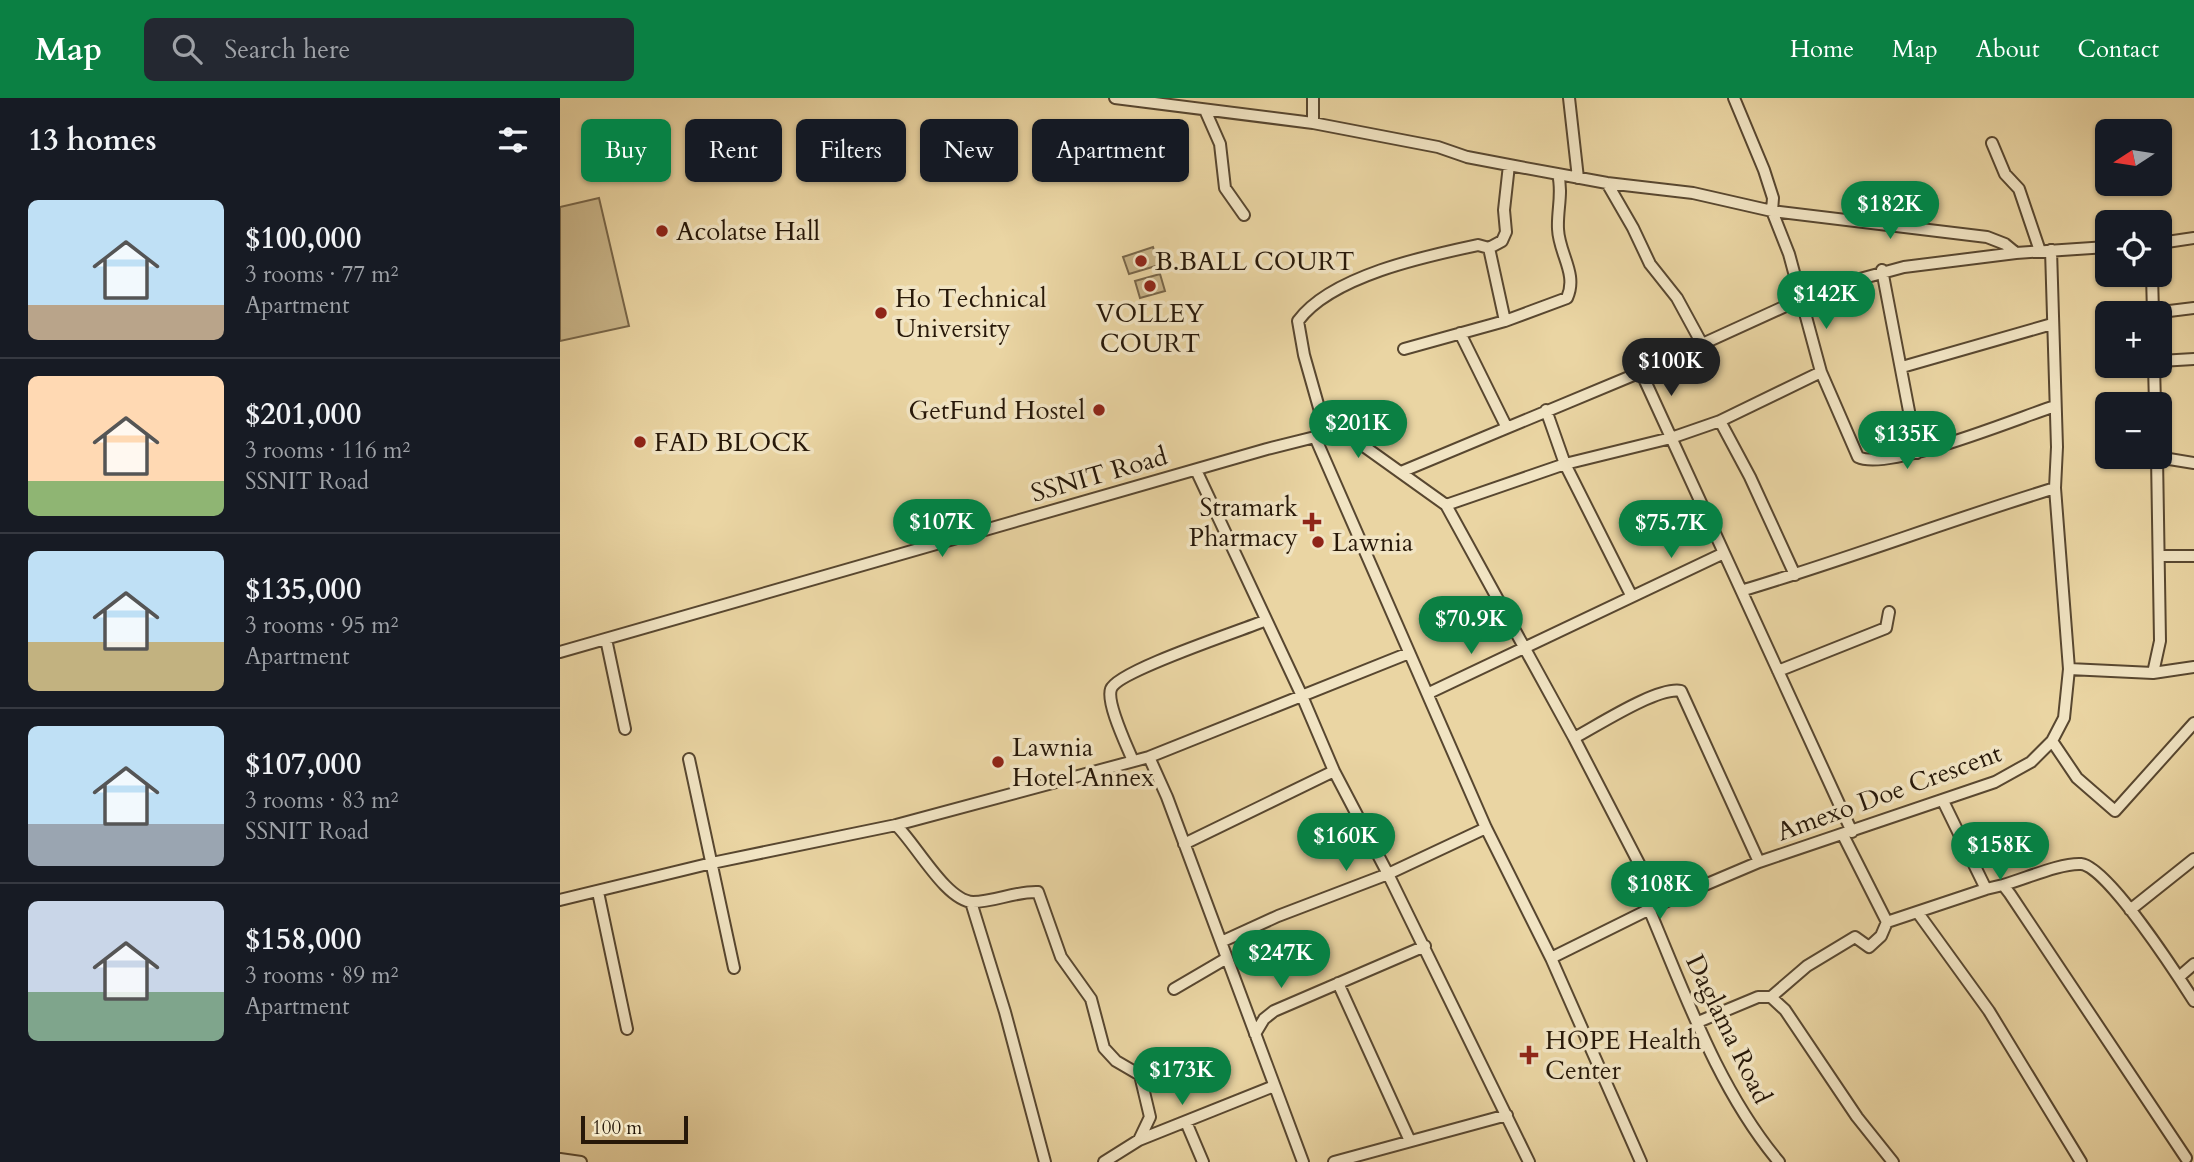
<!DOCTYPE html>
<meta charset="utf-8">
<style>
body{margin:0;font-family:Cardo,serif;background:#242831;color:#f1f3f6;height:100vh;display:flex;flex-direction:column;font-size:26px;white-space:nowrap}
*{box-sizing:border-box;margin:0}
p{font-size:23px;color:#9ea1a6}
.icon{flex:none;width:38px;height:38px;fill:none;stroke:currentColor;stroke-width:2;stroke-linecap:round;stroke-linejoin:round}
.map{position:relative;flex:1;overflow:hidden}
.panel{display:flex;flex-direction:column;background:#171b24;width:560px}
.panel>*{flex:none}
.top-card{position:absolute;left:21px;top:21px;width:665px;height:63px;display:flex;gap:14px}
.needle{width:46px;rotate:258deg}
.tools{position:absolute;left:1535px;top:21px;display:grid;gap:14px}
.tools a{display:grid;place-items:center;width:77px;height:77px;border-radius:10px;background:#171b24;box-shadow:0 2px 5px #0004;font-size:35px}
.scale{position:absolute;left:21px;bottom:18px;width:107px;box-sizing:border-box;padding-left:7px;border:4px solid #271809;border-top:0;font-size:19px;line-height:24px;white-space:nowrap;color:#271809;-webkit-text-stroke:5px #f1e4c3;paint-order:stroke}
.price{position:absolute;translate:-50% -60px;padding:0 16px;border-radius:24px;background:#0b8043;color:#fff;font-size:23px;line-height:46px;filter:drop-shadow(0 2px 4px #0008)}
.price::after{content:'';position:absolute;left:50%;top:42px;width:21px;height:16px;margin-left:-10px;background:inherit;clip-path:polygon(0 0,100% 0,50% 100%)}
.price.selected{background:#222;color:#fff}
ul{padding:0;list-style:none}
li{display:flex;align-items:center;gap:21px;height:175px;padding:0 28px}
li+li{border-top:2px solid #363941}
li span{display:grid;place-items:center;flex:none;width:196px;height:140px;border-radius:10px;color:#555}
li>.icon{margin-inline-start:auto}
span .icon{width:84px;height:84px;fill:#fffc;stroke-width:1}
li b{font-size:30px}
h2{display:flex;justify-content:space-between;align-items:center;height:84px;padding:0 28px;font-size:30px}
.pill{padding:0 24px;border-radius:10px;background:#171b24;box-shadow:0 2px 5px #0004;font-size:24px;line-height:63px}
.pill.selected{background:#0b8043;color:#fff}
header{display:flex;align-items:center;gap:42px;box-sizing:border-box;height:98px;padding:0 35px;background:#0b8043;color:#fff}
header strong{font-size:33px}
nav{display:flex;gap:38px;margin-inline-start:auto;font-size:24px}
.search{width:490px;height:63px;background:#242831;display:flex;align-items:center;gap:18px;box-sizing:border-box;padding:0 24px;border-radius:10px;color:#9ea1a6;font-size:26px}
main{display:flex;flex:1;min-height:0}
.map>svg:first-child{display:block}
</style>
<header>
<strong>Map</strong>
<div class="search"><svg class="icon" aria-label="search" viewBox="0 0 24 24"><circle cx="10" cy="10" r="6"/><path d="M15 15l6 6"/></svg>Search here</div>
<nav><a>Home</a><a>Map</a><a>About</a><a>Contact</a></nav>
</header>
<main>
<section class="panel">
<h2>13 homes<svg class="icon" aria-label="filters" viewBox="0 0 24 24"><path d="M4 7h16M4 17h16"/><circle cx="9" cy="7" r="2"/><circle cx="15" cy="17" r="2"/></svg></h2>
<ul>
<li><span style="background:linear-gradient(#bfe0f5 75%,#b9a48a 0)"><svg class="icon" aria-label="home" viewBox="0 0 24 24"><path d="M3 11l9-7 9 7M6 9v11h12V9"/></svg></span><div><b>$100,000</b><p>3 rooms · 77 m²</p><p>Apartment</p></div></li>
<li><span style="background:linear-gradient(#ffd9b3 75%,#8fb573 0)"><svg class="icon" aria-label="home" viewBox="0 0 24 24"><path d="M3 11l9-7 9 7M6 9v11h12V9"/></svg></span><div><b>$201,000</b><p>3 rooms · 116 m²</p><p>SSNIT Road</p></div></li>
<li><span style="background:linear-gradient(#bfe0f5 65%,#c2b280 0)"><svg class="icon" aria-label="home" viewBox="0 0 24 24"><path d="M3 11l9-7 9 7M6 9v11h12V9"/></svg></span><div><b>$135,000</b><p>3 rooms · 95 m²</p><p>Apartment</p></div></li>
<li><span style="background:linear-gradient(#bfe0f5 70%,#9aa5b1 0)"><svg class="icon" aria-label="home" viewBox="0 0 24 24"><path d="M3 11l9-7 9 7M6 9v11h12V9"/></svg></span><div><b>$107,000</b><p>3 rooms · 83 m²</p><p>SSNIT Road</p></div></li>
<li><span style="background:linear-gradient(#c9d6e8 65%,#7fa58c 0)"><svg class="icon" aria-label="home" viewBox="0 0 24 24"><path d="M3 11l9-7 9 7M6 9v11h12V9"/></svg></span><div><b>$158,000</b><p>3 rooms · 89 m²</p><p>Apartment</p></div></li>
</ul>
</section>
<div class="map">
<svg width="1634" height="1064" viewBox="0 0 1634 1064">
<rect width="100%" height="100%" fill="#ead5a3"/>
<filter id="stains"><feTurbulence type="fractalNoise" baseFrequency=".00286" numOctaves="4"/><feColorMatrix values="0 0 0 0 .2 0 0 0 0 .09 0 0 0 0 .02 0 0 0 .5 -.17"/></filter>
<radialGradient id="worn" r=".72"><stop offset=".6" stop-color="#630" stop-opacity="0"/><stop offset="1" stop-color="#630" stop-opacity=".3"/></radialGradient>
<path fill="#c9b589" stroke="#786649" stroke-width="2" d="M39,100l30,128 -69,15v-134z
M593,149l6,18 -30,9 -6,-17z
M600,176l5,17 -25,7 -5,-17z"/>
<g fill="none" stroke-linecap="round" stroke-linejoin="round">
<g stroke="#584730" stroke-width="14">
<path id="minor" d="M555,0l198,25 125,24 29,10 42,8 98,18 86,10 79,18 215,26 18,7 11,9
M753,0v25
M1009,0l9,80
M1174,0l30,72 9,28 -1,13 17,43 32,118 37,85c30,15 160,-39 197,-51
M645,12l15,34 5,44 19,27
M1432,45l13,31 14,15 21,62
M1047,85l26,45 17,36 27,34 25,46
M1600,145l34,-5
M1322,172l35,183
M1592,177l1,38
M1593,215l41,-5
M945,223l-16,-73 13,-7 4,-9 -2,-22 5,-45
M900,235l46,93
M844,251l101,-28 62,-23c11,-24 -8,-44 -9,-69 -1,-19 5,-36 0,-55
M1600,263l34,-2
M1594,268l1,38
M1342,269l150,-43
M1081,274l211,460
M986,312l19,54 66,131
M1160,323l30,56 45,98
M767,338l-23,-81 -6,-34c33,-45 128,-65 180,-76l11,3
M755,339l171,391 65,130 90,204
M1597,359l37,6
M636,372l106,226 32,75 54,103 98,-46
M841,374l240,-100 182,-83 81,-22 112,-14 91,-6
M886,407l119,-41 106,-26 49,-17 101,-49
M1601,458h33
M1184,492c104,-31 206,-70 311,-102
M46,541l19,90
M0,554l707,-203 48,-12 25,-2 11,2 95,68 128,233 86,166
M1509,571l84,4 41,-6
M1218,573l108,-43 3,-16
M1593,575l7,-32 -3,-184
M869,595l295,-140
M1014,640c23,-12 84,-52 107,-47l78,171
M1492,643l25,37 38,33 79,-88
M589,659l18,40 136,365
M129,661l45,209
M573,663c-6,-15 -27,-58 -22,-72 6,-18 129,-58 153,-68
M336,727c20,19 50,76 77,77 21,0 43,-11 65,-10l23,65 30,42 13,49 12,13 24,14 10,42 -11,23
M1283,737l44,87
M624,746l150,-73
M1443,787c22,-6 57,-22 78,-21 26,2 97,112 113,137
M1426,791l17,-4 7,9 176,264
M38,794l29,137
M0,802l152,-37 184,-38 253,-68 260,-104
M411,804l34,110 40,150
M1089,811c37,87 69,180 130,253
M1570,812l64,-51
M1358,815l71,98 92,151
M661,844l57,-26 110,-42 141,288
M991,860l109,-54 99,-42 236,-80 36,-20 21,-21 12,-23 5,-49 -14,-181 2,-41 -6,-197
M1619,879l15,-13
M778,885l72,158
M614,891l53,-31
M1211,899l14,13 72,107 36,45
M1138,924l60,-25h13l36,-31 48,-29 14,10 12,-11 6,-14 99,-33 -43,-88
M695,936l9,-15 10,-8 151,-65
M626,1024l17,40
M0,1061l21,3
M544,1064l35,-22 135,-54
M774,1064l173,-47"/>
</g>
<use href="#minor" stroke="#f1e4c3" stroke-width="10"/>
</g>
<g fill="#8f2418" stroke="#f1e4c3" stroke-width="2.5">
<circle cx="102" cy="133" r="7"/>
<circle cx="581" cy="163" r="7"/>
<circle cx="590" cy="188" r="7"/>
<circle cx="321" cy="215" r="7"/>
<circle cx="539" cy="312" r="7"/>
<circle cx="80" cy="344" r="7"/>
<path d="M748.5 413.5h7v7h7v7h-7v7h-7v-7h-7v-7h7z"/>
<circle cx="758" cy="444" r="7"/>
<circle cx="438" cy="664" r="7"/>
<path d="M965.5 946.5h7v7h7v7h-7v7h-7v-7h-7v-7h7z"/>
</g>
<g text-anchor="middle" stroke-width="7" stroke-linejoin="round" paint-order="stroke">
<g font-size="26" fill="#271809" stroke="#f1e4c3" text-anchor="start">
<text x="116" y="142">Acolatse Hall</text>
<text x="595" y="172">B.BALL COURT</text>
<text x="335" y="209">Ho Technical<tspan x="335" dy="30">University</tspan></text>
<text x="590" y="224" text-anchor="middle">VOLLEY<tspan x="590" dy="30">COURT</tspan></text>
<text x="525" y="321" text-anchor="end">GetFund Hostel</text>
<text x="94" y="353">FAD BLOCK</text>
<text x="738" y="418" text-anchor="end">Stramark<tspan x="738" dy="30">Pharmacy</tspan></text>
<text x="772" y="453">Lawnia</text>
<text x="452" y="658">Lawnia<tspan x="452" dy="30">Hotel Annex</tspan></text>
<text x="985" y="951">HOPE Health<tspan x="985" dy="30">Center</tspan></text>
</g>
<g font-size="26" fill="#271809" stroke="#f1e4c3">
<text transform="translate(539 376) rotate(-16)" y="9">SSNIT Road</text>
<text transform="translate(1329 694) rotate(-20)" y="9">Amexo Doe Crescent</text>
<text transform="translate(1169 931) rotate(64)" y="9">Daglama Road</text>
</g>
</g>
<rect width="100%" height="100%" filter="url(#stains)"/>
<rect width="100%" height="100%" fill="url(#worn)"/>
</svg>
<div class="tools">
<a><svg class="needle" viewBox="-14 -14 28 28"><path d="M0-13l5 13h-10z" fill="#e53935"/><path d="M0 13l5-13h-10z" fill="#9ea1a6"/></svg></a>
<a><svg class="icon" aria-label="locate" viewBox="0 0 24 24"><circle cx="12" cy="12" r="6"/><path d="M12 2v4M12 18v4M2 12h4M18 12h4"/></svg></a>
<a>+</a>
<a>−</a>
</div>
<div class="scale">100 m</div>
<b class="price" style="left:1330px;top:143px">$182K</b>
<b class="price" style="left:1266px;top:233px">$142K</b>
<b class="price selected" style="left:1111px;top:300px">$100K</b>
<b class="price" style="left:798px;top:362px">$201K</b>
<b class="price" style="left:1347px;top:373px">$135K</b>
<b class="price" style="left:382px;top:461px">$107K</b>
<b class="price" style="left:1111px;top:462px">$75.7K</b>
<b class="price" style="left:911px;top:558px">$70.9K</b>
<b class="price" style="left:786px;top:775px">$160K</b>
<b class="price" style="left:1440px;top:784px">$158K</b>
<b class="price" style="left:1100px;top:823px">$108K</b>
<b class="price" style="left:721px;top:892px">$247K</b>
<b class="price" style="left:622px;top:1009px">$173K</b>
<div class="top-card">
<a class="pill selected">Buy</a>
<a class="pill">Rent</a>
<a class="pill">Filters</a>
<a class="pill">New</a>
<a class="pill">Apartment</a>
</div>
</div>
</main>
